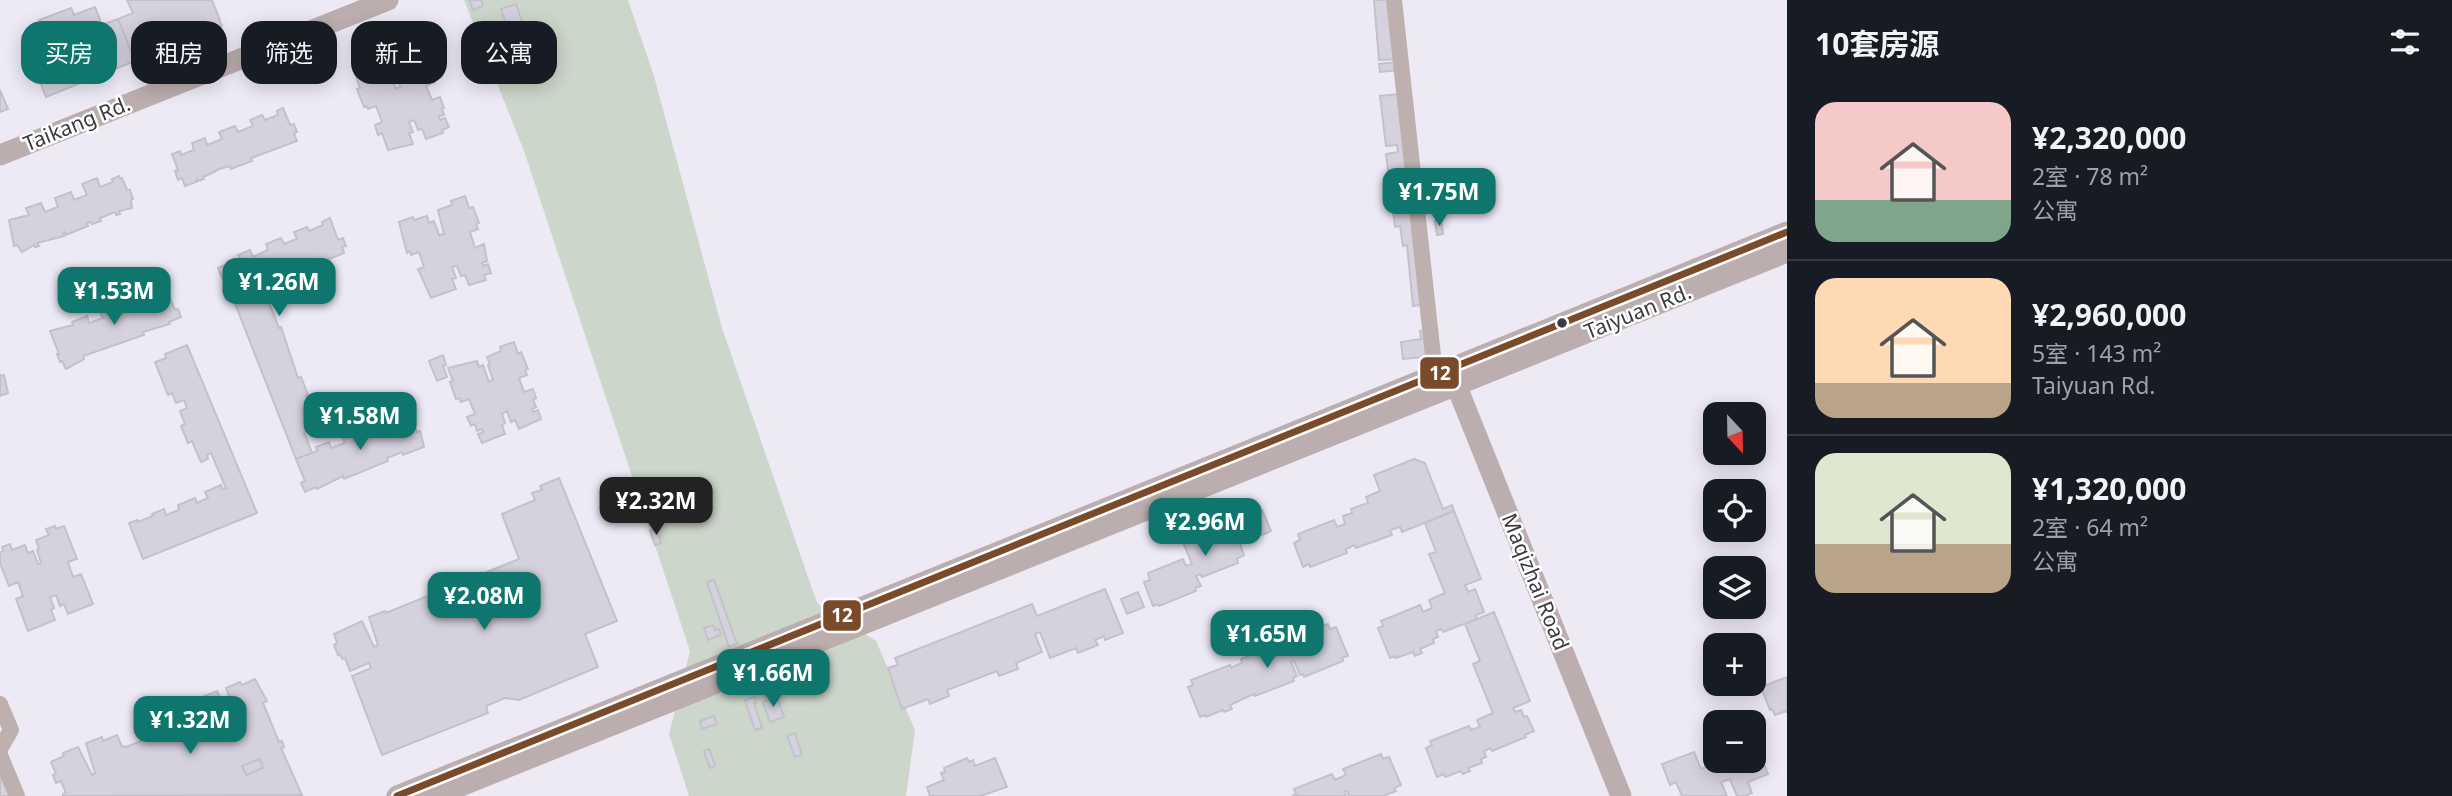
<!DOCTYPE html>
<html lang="zh">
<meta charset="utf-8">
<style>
body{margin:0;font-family:"Noto Sans","Noto Sans SC",sans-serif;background:#242831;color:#f1f3f6;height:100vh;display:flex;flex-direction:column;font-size:26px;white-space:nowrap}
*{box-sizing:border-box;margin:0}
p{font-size:23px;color:#9ea1a6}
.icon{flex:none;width:38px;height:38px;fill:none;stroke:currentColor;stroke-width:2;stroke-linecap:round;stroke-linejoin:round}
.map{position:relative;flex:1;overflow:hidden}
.side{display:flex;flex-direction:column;background:#171b24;width:665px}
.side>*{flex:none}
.hud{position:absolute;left:21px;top:21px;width:665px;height:63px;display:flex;gap:14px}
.needle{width:46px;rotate:158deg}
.buttons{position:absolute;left:1703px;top:402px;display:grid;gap:14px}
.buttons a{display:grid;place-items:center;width:63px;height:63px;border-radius:14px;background:#171b24;box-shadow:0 4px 18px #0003;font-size:35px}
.price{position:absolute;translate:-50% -60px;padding:0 16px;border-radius:14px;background:#0f766e;color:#fff;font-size:23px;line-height:46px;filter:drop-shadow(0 2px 4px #0008)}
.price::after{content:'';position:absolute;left:50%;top:42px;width:21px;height:16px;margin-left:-10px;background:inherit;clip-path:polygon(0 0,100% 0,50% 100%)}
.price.active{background:#222;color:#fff}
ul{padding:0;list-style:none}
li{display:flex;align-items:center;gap:21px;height:175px;padding:0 28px}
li+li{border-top:2px solid #363941}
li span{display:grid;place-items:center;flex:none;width:196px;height:140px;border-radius:21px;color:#555}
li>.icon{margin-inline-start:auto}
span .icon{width:84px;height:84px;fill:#fffc;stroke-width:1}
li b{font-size:30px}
h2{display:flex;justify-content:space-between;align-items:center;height:84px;padding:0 28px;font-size:30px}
.chip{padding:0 24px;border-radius:21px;background:#171b24;box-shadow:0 4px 18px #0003;font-size:24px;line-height:63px}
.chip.active{background:#0f766e;color:#fff}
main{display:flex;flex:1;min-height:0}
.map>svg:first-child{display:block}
</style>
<main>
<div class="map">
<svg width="1787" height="796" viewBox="0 0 1787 796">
<rect width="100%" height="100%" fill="#edeaf6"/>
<path fill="#cdd6ca" d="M464,0h164l26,76 68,252 95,275 59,38 39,89 -9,66h-217l-20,-62 21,-83 -166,-500z"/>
<path fill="#d5d2de" stroke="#c3c1ca" stroke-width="2" fill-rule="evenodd" d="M127,0h85l10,26 -87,35 -17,-42 15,-6z
M469,0h12l2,6 -10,4z
M1374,0h17l7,59 -19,1z
M516,4l17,51 -15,5 -17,-51z
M95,7l7,18 16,-6 17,42 -89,36 -24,-61 21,-8 -4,-8 32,-12 3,7z
M421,50l14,32 -9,4 6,14 8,-3 4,11 -2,1 2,6 -5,1 1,4 5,-2 4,9 -7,3 1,3 -17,6 -4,-10 -4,1 -4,-10 -5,2 4,10 -4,1 4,11 -25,6 -6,-17 -4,2 -3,-10 7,-3 -6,-16 -8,3 -1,-3 -3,1 -7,-18 3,-1 -4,-12 28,-7 3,7 4,-1 5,14 4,-2 -5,-14 3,-1 -3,-7 14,-6 -1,-3z
M515,55l4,15 -22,7 -5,-15z
M1398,62l1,8 -19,2 -1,-8z
M0,90l8,19 -8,3z
M1401,94l26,210 -14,2 -6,-61 -4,1 -3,-20 -5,1 -9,-73 12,-2 -1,-7 -11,1 -6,-50z
M283,108l7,17 4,-1 3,8 -3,1 3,8 -46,17 1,3 -21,8 -1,-3 -14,4v1l-13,6 1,2 -6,2 -1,-2 -1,3 -11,4 -3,-8 -4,2 -3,-9 3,-1 -6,-16 8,-3 1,4 13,-5 -2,-7 13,-5 2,7 15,-6 -3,-7 16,-6 3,6 15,-6 -3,-6 12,-5 3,5 13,-5 -1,-4z
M119,176l1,3 2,-1 5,12h3l3,9 -2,1 1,8 -13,3 1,3 -4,1 -1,-3 -15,6 1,3 -9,3 -1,-2 -4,1 1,3 -22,9 -1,-3 -2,1 1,3 -27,7 2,3 -4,1 -1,-2 -12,7 -5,-7 -3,1 -5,-26 20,-5 -3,-7 15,-5 4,9 13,-5 -3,-9 16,-6 3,8 13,-5 -5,-11 15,-6 3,9 13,-5 -1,-3z
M465,196l4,12 4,-1 6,16 -3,1 2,5 -8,3 5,16 9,-4 3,17 -5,2 1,3 5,-2 3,9 -7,2 2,5 -17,5 -4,-10 -4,1 -4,-10 -5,1 4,11 -4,1 4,10 -25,9 -13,-29 6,-2 -5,-15 -8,3 -1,-4 -3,2 -8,-31 14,-5 1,3 13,-4 2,7 5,-2 5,14 5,-1 -6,-24 14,-5 -1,-4z
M330,218l8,22 5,-2 3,8 -4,1 2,6 -82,33 17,42 2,-1 17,51 3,-1 7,18h-2l4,12 -8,3 8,20 -6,2 8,21 -16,6 -64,-163 -6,3 -3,-9 4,-1 -9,-21 22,-9 -2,-4 12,-5 3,7 15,-7 -2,-6 15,-6 3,6 13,-5 -3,-7 13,-5 2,4 14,-6 -1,-3z
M1435,221h6l2,13 -6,1z
M165,288l10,22 3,-1 3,8 -12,5 1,2 -27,8 1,3 -61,21 1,3 -18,10 -4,-8 -2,1 -3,-8h2l-9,-23 23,-6 -1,-3 15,-6 2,7 14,-5 -3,-6 17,-6 2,4 12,-5 -2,-6z
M1430,329l3,27 -30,3 -2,-17 20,-3 -1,-8z
M514,342l4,12 3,-2 7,17 -3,1 2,5 -8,3 5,14 9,-3 3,9 -3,2 3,7 -4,2 1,3 5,-2 3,9 -22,10 -4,-9 -4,2 -4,-11 -5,3 3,9 -3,2 3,9 -23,9 -4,-9 5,-2 -1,-3 -5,2 -2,-7 -4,2 -4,-9 8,-3 -6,-15 -8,3 -2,-4 -3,1 -6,-17 3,-1 -5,-13 29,-7 2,6 4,-2 6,17 4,-2 -5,-15 2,-1 -3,-7 14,-6 -1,-4z
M187,345l70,168 -114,46 -14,-36 8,-3 1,2 15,-6 -1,-2 12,-5 2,6 13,-5 -1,-5 17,-7 2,5 11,-5 -3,-6 16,-7 1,4 4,-1 -15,-35 -4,2 1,4 -7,3 -9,-21 -4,2 -7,-17 4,-2 -5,-13 7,-3 -3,-8 -8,3 -4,-10 -4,2 -13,-33 11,-4 -1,-4z
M443,355l3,10 -3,1 4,11 -10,4 -8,-20z
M0,374l1,2 3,-1 4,18 -8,3z
M408,411l9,21 3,-1 4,16 -21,8 -1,-3 -15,6 1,3 -44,18 -1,-3 -26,13 -1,-2 -11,5 -4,-9 4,-2 -9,-22 21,-8 -1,-4 13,-5 2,6 14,-5 -2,-4 17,-7 2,4 12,-5 -2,-6 13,-6 2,4 14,-6 -1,-3z
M1414,459l11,4 18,46 9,-4 2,6 -52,21 -2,-5 -7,2 -3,1 2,5 -36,13 -2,-3 -8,4 1,4 -37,14 -1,-3 -6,3 -9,-24 6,-3 -2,-6 36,-14 3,7 8,-3 -2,-8 9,-3 -1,-4 17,-6 -2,-6 14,-6 -6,-16z
M559,478l58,143 -32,13 13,33 -79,33 -14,-2 -19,8 2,7 -106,42 -30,-79 19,-8 -2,-5 -19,8 -5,-13 -3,1 -2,-5 -2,1 -4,-10 3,-2 -3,-9 28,-13 12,26 4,-2 -9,-28 16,-6 1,2 133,-54 -17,-45 33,-14 -3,-7 10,-3 -2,-4z
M1262,510l9,21 -31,13 4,11 -7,4 1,4 -36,14 -2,-3 -4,2 5,10 -6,2 1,3 -37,15 -1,-2 -5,2 -9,-24 6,-2 -2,-7 35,-14 3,7 6,-2 -9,-22z
M1454,511l27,68 -16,6 3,7 7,-3 9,23 -8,3 1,4 -34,13 -2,-3 -5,2 2,6 -5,2 1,4 -14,6 2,4 -7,3 -2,-4 -17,6 -1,-2 -5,2 -12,-30 5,-2 -2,-5 39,-16 3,7 9,-4 -3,-8 16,-7 -16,-39 7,-2 -11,-29z
M55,526l1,3 8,-3 13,33 -9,3 5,15 8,-3 12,30 -25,10 -4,-10 -4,2 -4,-11 -6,2 4,11 -3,2 4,10 -27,11 -12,-32 7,-3 -5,-14 -9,4 -9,-23v-10l3,-2 -1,-4 8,-3 2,6 13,-5 3,8 5,-2 5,13 3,-1 -4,-13 2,-1 -3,-9 13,-5 -3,-6z
M657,529l4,14 -6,2 -5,-14z
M714,580l23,64 -8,3 -22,-65z
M1105,589l18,44 -18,7 -1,-4 -9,4 3,5 -20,8 -2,-5 -26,10 -10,-26 -5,2 7,18 -26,11 2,6 -19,7 -2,-5 -50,19 2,6 -19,8 -2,-5 -26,10 -14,-41 10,-3 -3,-7 137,-54 5,12z
M1138,592l6,15 -17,7 -6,-15z
M1494,612l36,89 -17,7 2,4 6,-2 3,7 3,-1 7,15 -9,4 1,2 -34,14 -2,-3 -6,3 2,6 -5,2 1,4 -14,5 2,3 -7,3 -2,-3 -16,6 -1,-3 -7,3 -11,-29 6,-3 -2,-4 39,-15 2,4 9,-3 -3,-7 16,-7 -20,-49 7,-3 -15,-37z
M1328,624l2,5 6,-2 12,29 -6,2 1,3 -39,16 -1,-3 -3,1 -6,-14 -3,1 6,14 -4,2 1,3 -39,15 -1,-2 -5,2 -19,9 2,4 -8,3 -1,-2 -17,7 -1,-2 -5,2 -12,-30 5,-2 -2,-5 39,-15 1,3 11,-5 -1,-4 38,-15 2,6 11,-4 -3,-7z
M713,625l2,5 4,-1 2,6 -13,5 -4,-12z
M1787,677v36l-1,-2 -11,4 -3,-6 -2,1 -9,-23z
M255,679l12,22 -4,2 16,39 3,-1 2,6 -3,1 21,47 -239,1v-2l3,-1 -5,-12 -5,2 -3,-8 3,-1 -5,-12 13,-6 -1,-3 15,-6 14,28 3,-2 -9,-30 16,-6 1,4 14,-6 5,12 3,-1 1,1 45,-18 4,9 27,-11 -1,-2 -6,3 -4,-9 3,-1 -5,-12 14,-6 -1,-3 15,-6 13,27 4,-1 -6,-15 3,-2 -5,-12 14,-6 2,3zM260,759l3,9 -17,7 -4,-9z
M755,697l1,6h-2l8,25 -7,2 -10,-30z
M777,697l7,20 -14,5 -7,-20z
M714,716l3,8 -15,5 -2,-8z
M795,733l7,22 -7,2 -8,-21z
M1757,747l11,27 -20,8 4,11 -7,3h-8l-7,-17 -9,3 6,14h-45l-6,-14 -6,3 -8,-21 32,-12 7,17 20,-8h33v-13z
M709,749l6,17 -5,2 -6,-17z
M1381,754l2,5 6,-2 12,28 -7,3 2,3 -13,5h-34l-2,-5 -3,1 2,4h-54l4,-2 -2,-5 38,-15 3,6 11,-5 -3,-6z
M967,758l2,4 4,-2 2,6 20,-8 12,29 -27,9h-50l-3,-9 17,-7 -3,-7 4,-1 -1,-4z
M260,759l3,9 -17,7 -4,-9z
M0,775l11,21h-11z"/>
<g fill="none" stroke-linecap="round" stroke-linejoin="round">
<path stroke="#bdb0ae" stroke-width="16" d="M1394,0l41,374
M0,704l11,26 -11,19
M0,755l17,41"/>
<path stroke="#bcaeaf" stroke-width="21" d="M0,155l388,-155
M1451,372l170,424
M397,796l1390,-564
M436,796l1351,-544"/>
<g stroke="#fff" stroke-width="12">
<path id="bus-1" d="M397,796l1390,-564"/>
</g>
<use href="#bus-1" stroke="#7a4b2a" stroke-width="7"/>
</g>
<circle fill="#3b3942" stroke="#fff" stroke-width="2.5" cx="1562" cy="323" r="6"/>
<g text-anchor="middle" stroke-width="5" stroke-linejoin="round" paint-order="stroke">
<g font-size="21" fill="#3b3942" stroke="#fff">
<text transform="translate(77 124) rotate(-22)" y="7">Taikang Rd.</text>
<text transform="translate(1638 312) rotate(-22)" y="7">Taiyuan Rd.</text>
<text transform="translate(1535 582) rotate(68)" y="7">Maqizhai Road</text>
</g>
</g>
<g stroke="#fff" stroke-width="2.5">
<rect x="1419" y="356" width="41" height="34" rx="7" fill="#7a4b2a"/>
<rect x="822" y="599" width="40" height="33" rx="7" fill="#7a4b2a"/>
</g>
<g font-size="19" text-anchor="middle" font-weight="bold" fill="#fff">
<text x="1440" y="380">12</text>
<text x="842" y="622">12</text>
</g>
</svg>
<div class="buttons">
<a><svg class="needle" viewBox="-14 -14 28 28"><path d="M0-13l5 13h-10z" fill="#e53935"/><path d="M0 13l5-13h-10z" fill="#9ea1a6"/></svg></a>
<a><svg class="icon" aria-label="locate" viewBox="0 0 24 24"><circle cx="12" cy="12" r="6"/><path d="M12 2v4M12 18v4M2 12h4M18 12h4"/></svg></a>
<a><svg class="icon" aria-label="layers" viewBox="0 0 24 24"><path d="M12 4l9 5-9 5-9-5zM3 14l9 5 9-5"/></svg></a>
<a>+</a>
<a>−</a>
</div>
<b class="price" style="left:1439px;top:228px">¥1.75M</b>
<b class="price" style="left:279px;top:318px">¥1.26M</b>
<b class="price" style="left:114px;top:327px">¥1.53M</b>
<b class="price" style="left:360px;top:452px">¥1.58M</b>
<b class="price active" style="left:656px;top:537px">¥2.32M</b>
<b class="price" style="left:1205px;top:558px">¥2.96M</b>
<b class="price" style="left:484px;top:632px">¥2.08M</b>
<b class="price" style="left:1267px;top:670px">¥1.65M</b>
<b class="price" style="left:773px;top:709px">¥1.66M</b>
<b class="price" style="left:190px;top:756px">¥1.32M</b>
<div class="hud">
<a class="chip active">买房</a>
<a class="chip">租房</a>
<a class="chip">筛选</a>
<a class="chip">新上</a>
<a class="chip">公寓</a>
</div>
</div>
<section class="side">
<h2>10套房源<svg class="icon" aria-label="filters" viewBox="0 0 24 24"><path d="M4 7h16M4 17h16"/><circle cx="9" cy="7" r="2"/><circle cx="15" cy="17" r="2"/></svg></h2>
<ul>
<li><span style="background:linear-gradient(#f6c9c9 70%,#7fa58c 0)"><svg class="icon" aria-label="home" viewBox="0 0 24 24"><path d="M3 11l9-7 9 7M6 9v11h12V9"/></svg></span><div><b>¥2,320,000</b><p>2室 · 78 m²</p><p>公寓</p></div></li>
<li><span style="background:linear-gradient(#ffd9b3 75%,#b9a48a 0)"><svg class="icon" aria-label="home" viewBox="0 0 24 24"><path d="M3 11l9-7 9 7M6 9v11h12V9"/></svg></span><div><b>¥2,960,000</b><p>5室 · 143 m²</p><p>Taiyuan Rd.</p></div></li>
<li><span style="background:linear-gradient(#dfe7d0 65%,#b9a48a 0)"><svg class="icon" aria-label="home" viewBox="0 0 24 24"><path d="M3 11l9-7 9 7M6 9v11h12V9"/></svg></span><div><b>¥1,320,000</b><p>2室 · 64 m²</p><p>公寓</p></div></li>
</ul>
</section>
</main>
